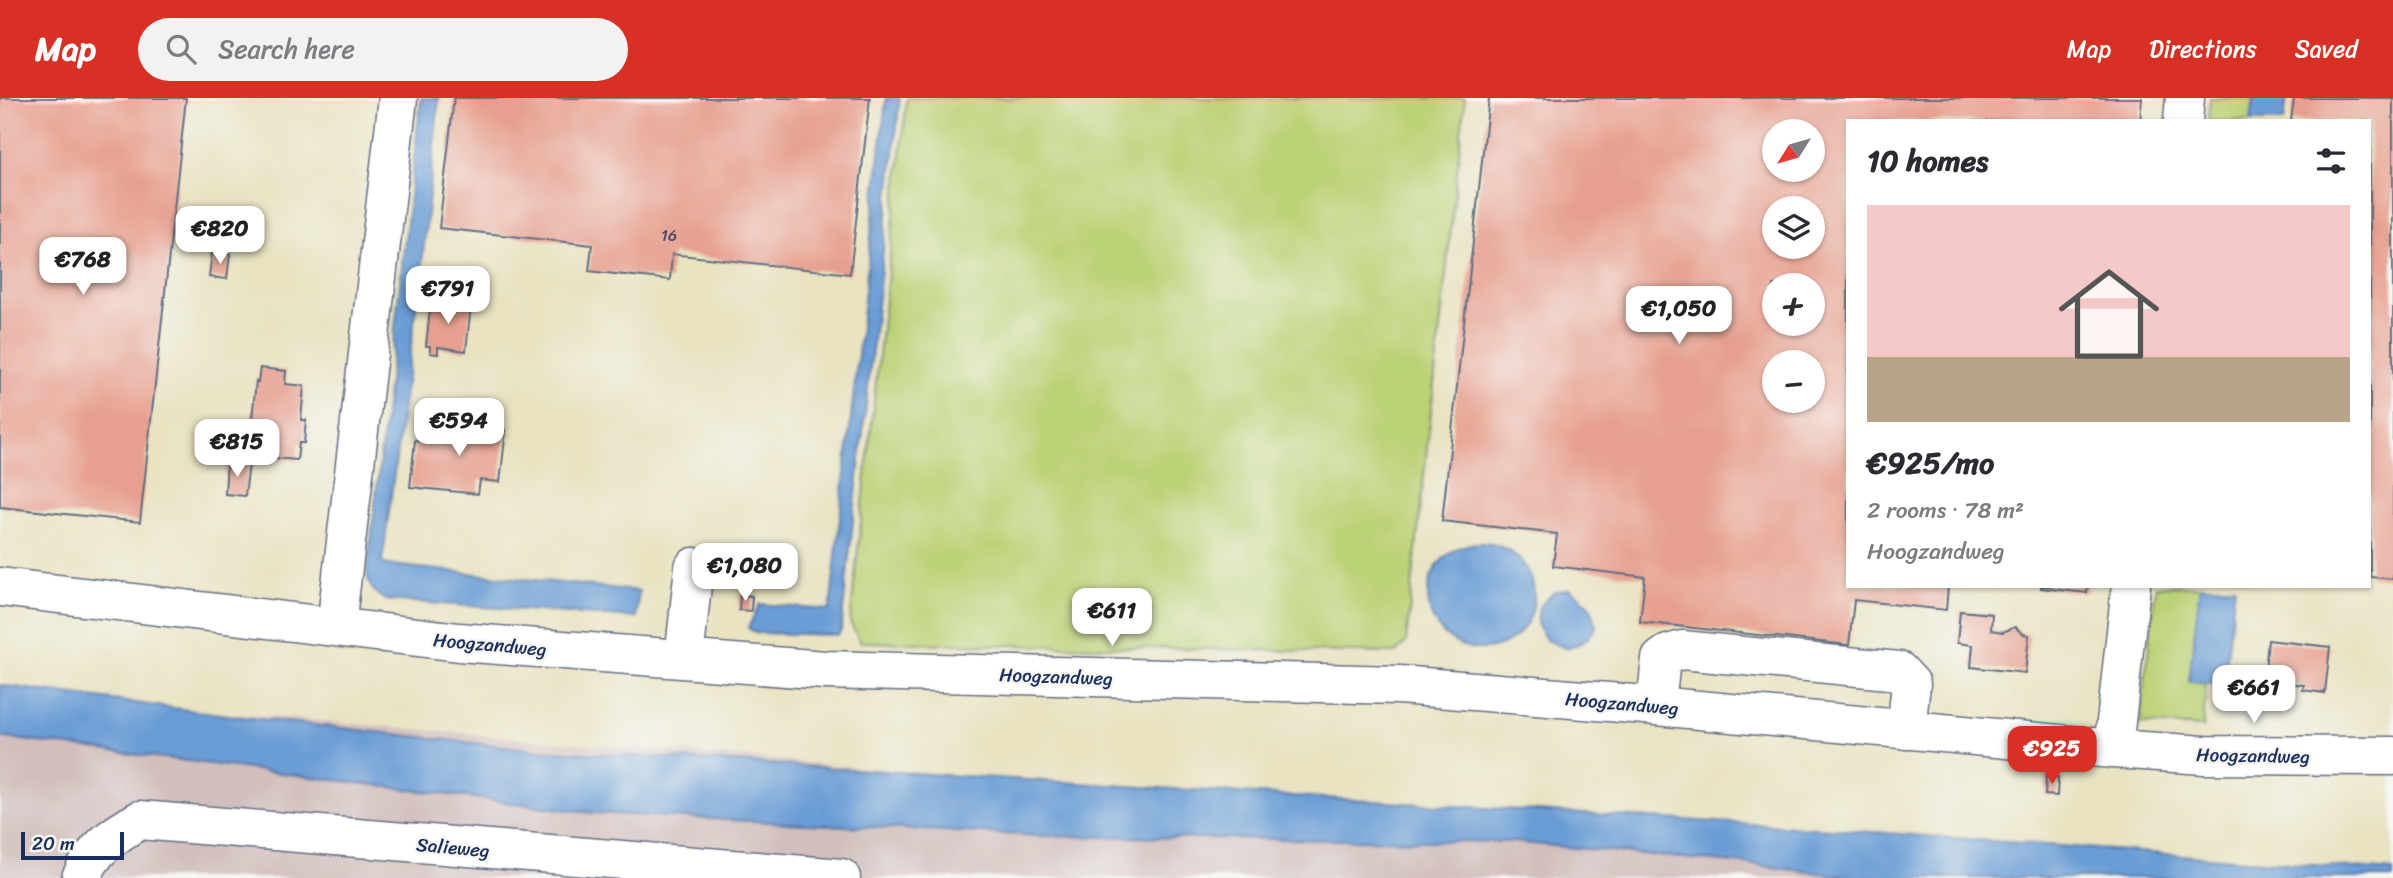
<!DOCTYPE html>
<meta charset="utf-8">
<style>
body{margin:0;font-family:Sriracha,sans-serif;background:#f2f2f3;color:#2b2b33;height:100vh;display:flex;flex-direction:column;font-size:26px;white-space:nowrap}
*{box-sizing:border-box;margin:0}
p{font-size:23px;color:#7c7c81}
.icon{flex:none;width:38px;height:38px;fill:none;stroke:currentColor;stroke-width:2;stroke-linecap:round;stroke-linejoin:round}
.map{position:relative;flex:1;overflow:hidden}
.panel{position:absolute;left:1846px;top:21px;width:525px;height:469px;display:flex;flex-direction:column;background:#fff;border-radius:0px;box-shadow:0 2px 5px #0004}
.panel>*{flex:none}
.needle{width:46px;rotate:233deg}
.fabs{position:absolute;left:1762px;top:21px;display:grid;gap:14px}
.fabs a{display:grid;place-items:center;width:63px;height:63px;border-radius:50%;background:#fff;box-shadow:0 2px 5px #0004;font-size:35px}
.scale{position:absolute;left:21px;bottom:18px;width:103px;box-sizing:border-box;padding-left:7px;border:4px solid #1b2f5e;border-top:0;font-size:19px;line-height:24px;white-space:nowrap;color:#1b2f5e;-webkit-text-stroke:5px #f6f6f2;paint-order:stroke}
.price{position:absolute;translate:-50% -60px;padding:0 16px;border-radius:14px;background:#fff;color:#222;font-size:23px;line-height:46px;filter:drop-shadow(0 2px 4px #0008)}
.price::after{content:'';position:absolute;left:50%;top:42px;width:21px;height:16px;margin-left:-10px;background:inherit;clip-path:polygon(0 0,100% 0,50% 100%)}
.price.active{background:#d93025;color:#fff}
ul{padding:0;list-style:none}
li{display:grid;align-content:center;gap:14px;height:371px;padding:0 21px}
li+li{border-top:2px solid #e1e1e2}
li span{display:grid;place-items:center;height:217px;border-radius:0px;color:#555}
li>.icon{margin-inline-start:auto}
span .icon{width:126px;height:126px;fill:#fffc;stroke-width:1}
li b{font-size:30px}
h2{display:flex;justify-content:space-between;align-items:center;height:84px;padding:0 21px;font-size:30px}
header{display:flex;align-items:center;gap:42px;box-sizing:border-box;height:98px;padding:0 35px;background:#d93025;color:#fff}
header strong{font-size:33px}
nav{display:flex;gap:38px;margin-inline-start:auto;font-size:24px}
.search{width:490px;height:63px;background:#f2f2f3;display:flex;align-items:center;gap:18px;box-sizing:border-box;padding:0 24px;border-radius:38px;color:#7c7c81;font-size:26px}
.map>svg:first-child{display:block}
</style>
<header>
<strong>Map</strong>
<div class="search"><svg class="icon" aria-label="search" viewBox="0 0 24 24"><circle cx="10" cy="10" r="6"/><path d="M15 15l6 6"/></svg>Search here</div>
<nav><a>Map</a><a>Directions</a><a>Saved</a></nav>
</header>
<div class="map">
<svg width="2393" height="780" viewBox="0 0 2393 780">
<rect width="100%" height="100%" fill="#f6f6f2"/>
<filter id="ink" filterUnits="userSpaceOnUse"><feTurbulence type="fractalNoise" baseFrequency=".0143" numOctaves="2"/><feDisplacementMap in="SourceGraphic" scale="14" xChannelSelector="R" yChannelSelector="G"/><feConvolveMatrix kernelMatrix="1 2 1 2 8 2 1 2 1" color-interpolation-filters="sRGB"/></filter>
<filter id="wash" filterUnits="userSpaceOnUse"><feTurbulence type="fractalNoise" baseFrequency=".00686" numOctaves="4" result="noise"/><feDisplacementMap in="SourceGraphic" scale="28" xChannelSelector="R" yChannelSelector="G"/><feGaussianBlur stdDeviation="1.57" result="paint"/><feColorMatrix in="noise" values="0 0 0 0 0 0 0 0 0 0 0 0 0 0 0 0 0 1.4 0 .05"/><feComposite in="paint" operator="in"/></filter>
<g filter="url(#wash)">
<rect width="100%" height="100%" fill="#e9e3c2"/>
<path fill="#d1bfbd" d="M0,596l2159,184h-2159z"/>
<path fill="#bcd276" stroke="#6c806a" stroke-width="2" d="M907,0h558l-59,544 -10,11 -536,-11 -10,-20z
M2210,0h44l-3,23h-43z
M2156,488h44l-11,95 17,3 -3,43 -63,-3z"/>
<path fill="#6b9dd5" stroke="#43669a" stroke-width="2" d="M421,0h18l-17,165 -40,301 257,27 -3,27 -251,-18c-11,-7 -16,-13 -18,-26z
M886,0h14l-59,532 -3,5 -82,-2 -8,-5 12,-24 70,6z
M2254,0h33l-3,23h-33z
M1428 498a53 53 0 1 1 106 0a53 53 0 1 1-106 0Z
M2200,488h35l-11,99 -35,-3z
M1569,491c17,10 26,19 27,39l-11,13 -18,8 -21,-9 -9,-16 2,-17 15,-15z
M0,587l241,32 296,33 1310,80 546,41v7h-535l-102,-13 -244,-23 -470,-6 -450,-23 -592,-76z"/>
<g id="blocks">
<path fill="#e7a090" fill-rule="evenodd" d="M0,0h186l-46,424 -140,-15z
M454,0h416l-20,176 -178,-20 -2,26 -81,-9 3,-26 -153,-17z
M1489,0h653l-2,23h-292v465h100l-2,24 -92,-10 -5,45 -209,-23 5,-45 -92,-11 4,-32 -115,-13zM1774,33h39v39h-39zM1774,110h39v39h-39zM1774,187h39v39h-39zM1774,264h39v39h-39z
M2294,0h99v481l-23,-2v-456h-79z
M212,154l18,2 -3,25 -18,-2z
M431,203l40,4 -5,46 -28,-4v7l-8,-1v-7h-4z
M260,270l26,3 -1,13 19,2 -3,34h5l-2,23h-5l-2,17 -49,-4 8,-75 2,1z
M455,320l12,1v7l39,4 -6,52 -20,-2 -2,14 -68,-7 5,-47 23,3 2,-20 14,1z
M227,364l22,2 -4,32 -20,-2z
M2041,488h47l-1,7 -46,-5z
M740,497l12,1 -1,15 -12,-1z
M1960,513l32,3 -1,16 12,2 12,-5 8,7 6,1 -4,38 -54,-6 2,-22 -16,-2z
M2268,542l62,7 -5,46 -22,-3 1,-5 -40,-5z
M2046,678l12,1 -1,19 -12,-1z"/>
</g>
</g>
<g filter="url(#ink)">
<use href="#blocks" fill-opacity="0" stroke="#636e81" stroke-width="2"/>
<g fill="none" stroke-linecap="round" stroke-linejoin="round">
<g stroke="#636e81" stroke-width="41">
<path id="minor" d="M2183,23l2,-23
M0,489l459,55 366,28 574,15 247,20 467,44 18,-163
M336,529l62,-529
M684,561l10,-92
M1656,607l5,-46 7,-5 14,-4 217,21 12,13 -5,46
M2113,651l92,6 188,1
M81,780c12,-29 32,-43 59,-58l701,58"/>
</g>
<use href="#minor" stroke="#fff" stroke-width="38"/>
</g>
</g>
<g text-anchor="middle" stroke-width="5" stroke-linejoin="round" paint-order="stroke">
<g font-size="16" fill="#4e4b6a">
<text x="669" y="143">16</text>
</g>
<g font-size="19" fill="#1b2f5e" stroke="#f6f6f2">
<text transform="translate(490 546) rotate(5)" y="7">Hoogzandweg</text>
<text transform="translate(1056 578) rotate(2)" y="7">Hoogzandweg</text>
<text transform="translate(1622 605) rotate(5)" y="7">Hoogzandweg</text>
<text transform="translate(2253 657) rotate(1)" y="7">Hoogzandweg</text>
<text transform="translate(453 749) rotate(5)" y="7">Salieweg</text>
</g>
</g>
</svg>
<div class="fabs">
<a><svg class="needle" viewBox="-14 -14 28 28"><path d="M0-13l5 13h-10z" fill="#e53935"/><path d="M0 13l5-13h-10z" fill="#7c7c81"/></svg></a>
<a><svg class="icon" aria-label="layers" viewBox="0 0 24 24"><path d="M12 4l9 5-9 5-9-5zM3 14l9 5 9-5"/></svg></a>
<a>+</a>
<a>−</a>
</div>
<div class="scale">20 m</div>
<b class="price" style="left:220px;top:168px">€820</b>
<b class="price" style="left:83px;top:199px">€768</b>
<b class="price" style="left:448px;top:228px">€791</b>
<b class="price" style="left:1679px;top:248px">€1,050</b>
<b class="price" style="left:459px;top:360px">€594</b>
<b class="price" style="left:237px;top:381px">€815</b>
<b class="price" style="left:745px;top:505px">€1,080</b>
<b class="price" style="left:1112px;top:550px">€611</b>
<b class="price" style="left:2254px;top:627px">€661</b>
<b class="price active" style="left:2052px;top:688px">€925</b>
<section class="panel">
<h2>10 homes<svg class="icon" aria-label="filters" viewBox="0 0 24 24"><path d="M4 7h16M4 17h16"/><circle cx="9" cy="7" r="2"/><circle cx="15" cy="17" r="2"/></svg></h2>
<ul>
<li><span style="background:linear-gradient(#f6c9c9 70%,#b9a48a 0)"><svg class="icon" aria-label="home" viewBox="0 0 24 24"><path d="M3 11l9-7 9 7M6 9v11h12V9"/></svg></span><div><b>€925/mo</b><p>2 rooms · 78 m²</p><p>Hoogzandweg</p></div></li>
</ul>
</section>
</div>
